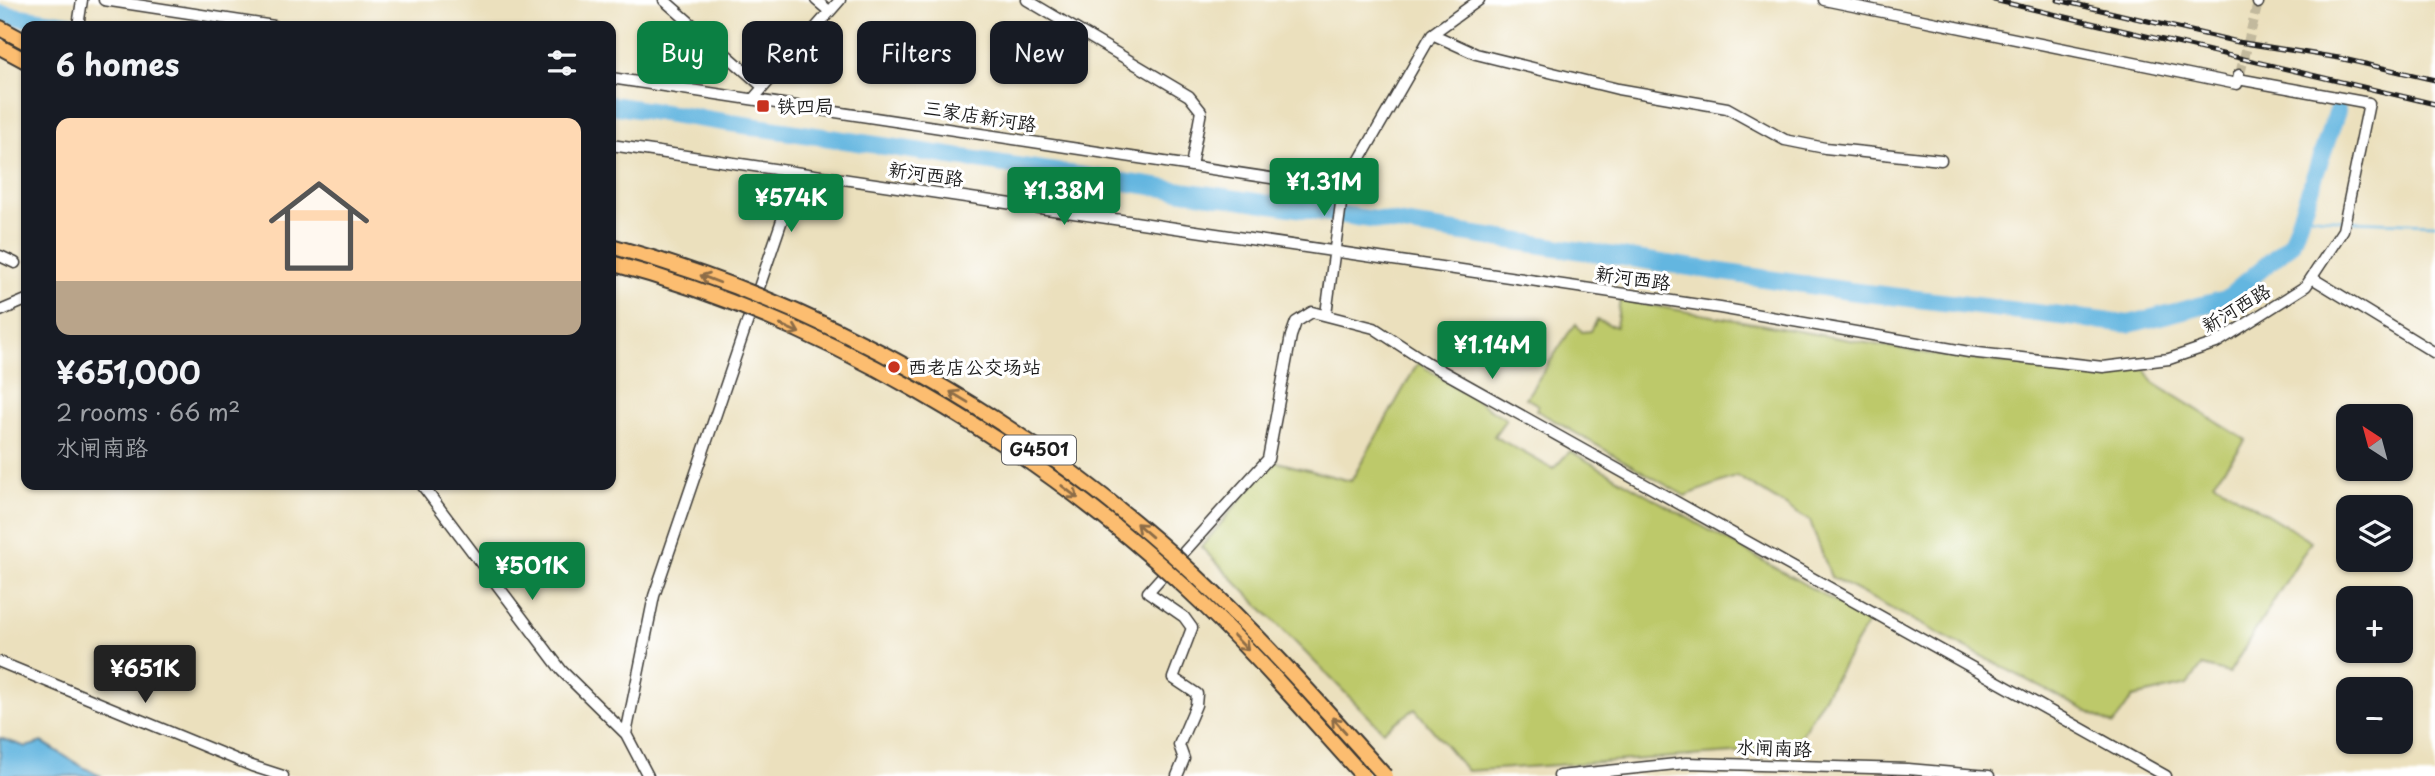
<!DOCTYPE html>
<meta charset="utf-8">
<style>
body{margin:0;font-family:"Playpen Sans","LXGW WenKai TC",sans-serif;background:#242831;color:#f1f3f6;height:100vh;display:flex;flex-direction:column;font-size:26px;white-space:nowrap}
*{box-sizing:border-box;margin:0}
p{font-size:23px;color:#9ea1a6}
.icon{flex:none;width:38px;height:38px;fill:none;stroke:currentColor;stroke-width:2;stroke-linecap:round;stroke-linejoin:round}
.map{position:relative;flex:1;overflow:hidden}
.sheet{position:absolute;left:21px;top:21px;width:595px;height:469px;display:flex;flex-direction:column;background:#171b24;border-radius:14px;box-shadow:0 2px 5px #0004}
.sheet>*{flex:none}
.banner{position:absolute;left:637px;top:21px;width:665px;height:63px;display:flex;gap:14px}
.needle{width:46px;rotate:324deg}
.fabs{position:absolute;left:2336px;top:404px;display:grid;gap:14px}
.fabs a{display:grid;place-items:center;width:77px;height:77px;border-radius:14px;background:#171b24;box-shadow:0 2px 5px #0004;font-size:35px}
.price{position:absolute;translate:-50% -60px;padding:0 16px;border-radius:7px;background:#0b8043;color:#fff;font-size:23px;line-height:46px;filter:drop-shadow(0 2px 4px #0008)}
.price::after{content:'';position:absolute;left:50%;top:42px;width:21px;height:16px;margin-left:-10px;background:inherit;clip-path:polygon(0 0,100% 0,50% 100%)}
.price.active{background:#222;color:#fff}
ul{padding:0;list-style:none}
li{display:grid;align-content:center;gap:14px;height:371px;padding:0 35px}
li span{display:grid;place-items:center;height:217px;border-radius:14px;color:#555}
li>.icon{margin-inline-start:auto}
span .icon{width:126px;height:126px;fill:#fffc;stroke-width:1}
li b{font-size:30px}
h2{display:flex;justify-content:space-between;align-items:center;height:84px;padding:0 35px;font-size:30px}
.pill{padding:0 24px;border-radius:14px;background:#171b24;box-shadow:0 2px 5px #0004;font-size:24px;line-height:63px}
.pill.active{background:#0b8043;color:#fff}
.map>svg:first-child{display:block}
</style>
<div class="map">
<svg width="2435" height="776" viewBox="0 0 2435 776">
<rect width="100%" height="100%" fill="#fff"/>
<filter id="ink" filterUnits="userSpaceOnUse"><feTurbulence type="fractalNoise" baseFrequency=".0143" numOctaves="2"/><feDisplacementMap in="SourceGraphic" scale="14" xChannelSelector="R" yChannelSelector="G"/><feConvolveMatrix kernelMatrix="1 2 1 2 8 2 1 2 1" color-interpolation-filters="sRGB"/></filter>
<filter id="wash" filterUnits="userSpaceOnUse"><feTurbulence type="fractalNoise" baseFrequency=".00686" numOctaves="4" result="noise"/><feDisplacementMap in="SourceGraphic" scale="28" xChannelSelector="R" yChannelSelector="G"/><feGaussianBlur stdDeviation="1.57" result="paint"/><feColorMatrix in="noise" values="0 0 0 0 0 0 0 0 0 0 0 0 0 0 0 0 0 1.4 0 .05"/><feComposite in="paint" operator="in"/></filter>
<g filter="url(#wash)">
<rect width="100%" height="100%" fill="#ebe0bd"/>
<path fill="#bdc96b" stroke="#6c7244" stroke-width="2" d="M1620,300l328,57 155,15 41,-5 10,16 92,57 -32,42 97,59 -82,132 -27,-7 -15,19 -54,12 -20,28 -282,-148 -21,-56 -73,-45 -52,20 -149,-86 2,-5 -12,-7 42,-64 8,-10 6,8 9,-1 6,-11 19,7z
M1418,363l88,56 -12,17 59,33 17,-18 299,170 -76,128 -326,22 -52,-62 -32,22 -182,-184 72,-86 78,20z"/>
<path fill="#64b6e0" stroke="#40697e" stroke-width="2" d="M0,738l26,9 16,-5c20,11 38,26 60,34h-102z"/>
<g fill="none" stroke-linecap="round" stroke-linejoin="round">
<path stroke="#64b6e0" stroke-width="2.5" d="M2301,215l42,5
M2349,221l86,3"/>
<path stroke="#64b6e0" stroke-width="18" d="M0,14l79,12
M611,105l1238,186 280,33 97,-25 65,-55 46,-133"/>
</g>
</g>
<g filter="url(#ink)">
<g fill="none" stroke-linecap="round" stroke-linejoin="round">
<path stroke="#c2b99d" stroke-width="10" stroke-dasharray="10 5" stroke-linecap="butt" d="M2240,74l18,-71"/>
<g stroke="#3b3934" stroke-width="13">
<path id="minor" d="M104,0l170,26
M664,0l98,86
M816,0l13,11
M1027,0l162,96 12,15 -10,55
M1824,0l413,84 2,-9
M2258,3v-3
M78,26l4,-26
M1432,34l44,20 142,35 109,19 58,32 40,8 116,12
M611,78l732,111
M753,99l87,-99
M611,145l1109,163 249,44 134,15 66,-8 47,-16 90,-57 37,-56 26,-127 -131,-24
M1343,189l89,-155 47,-34
M0,256l15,7
M2312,278l123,75
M0,311l26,-11
M1326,314l17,-125
M422,485l140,186 64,63
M0,662l252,104 31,10
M648,776l-22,-42 28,-138 144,-423
M1177,776l7,-17 -5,-14 17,-40 1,-11 -24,-16 19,-50 -8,-11 -36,-25 120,-133 23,-123 5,-14 16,-10 62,16 52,34 740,414
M1559,776l127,-13 222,6 81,7"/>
</g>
<g stroke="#3b3934" stroke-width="18">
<path id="highway" d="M0,28l26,14"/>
</g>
<use href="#minor" stroke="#fff" stroke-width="10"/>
<use href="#highway" stroke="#fcbd6f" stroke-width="14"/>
<g stroke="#1c1c1c" stroke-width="5">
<path id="rail" d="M1994,0l441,104
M2058,0l180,42 101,16 96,22"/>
</g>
<use href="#rail" stroke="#fff" stroke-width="2.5" stroke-dasharray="8" stroke-linecap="butt"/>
<g stroke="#3b3934" stroke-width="18" stroke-linecap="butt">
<path id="highway-bridge" d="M0,47l26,14
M611,246c217,59 421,177 585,330 67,63 128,132 189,200
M611,263c210,56 415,177 574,324 64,59 120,125 178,189"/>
</g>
<use href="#highway-bridge" stroke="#fcbd6f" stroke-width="14"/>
</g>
<defs><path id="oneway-shaft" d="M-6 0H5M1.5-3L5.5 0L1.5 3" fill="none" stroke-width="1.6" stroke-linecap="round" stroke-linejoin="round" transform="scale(1.75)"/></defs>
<g stroke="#8c6c46">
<use href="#oneway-shaft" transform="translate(710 279) rotate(-159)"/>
<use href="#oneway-shaft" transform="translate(790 329) rotate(23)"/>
<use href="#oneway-shaft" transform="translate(959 397) rotate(-149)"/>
<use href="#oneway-shaft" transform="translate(1070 492) rotate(38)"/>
<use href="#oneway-shaft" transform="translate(1144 530) rotate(-139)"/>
<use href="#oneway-shaft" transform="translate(1241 643) rotate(46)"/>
<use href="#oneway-shaft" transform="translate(1339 725) rotate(-132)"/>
</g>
</g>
<g fill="#c8321e" stroke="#fff" stroke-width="2.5">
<rect x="756" y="99" width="14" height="14" rx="3.5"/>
<circle cx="894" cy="367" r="7"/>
</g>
<g text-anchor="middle" stroke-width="6" stroke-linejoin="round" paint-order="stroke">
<rect fill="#fff" stroke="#606060" stroke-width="2" x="1002" y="435.5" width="74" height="29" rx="5"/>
<g font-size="18" font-weight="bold" fill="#1c1c1c">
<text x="1039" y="456">G4501</text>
</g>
<g font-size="19" fill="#1c1c1c" stroke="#fff" text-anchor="start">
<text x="777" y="113">铁四局</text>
<text x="908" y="374">西老店公交场站</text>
</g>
<g font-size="19" fill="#1c1c1c" stroke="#fff">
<text transform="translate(980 116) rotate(9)" y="7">三家店新河路</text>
<text transform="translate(926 174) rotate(8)" y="7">新河西路</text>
<text transform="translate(1633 278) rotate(8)" y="7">新河西路</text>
<text transform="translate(2236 308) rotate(-31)" y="7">新河西路</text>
<text transform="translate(1774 748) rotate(2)" y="7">水闸南路</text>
</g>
</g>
</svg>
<div class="fabs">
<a><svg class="needle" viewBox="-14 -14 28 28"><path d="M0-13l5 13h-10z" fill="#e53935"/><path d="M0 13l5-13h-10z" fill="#9ea1a6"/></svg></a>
<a><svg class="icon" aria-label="layers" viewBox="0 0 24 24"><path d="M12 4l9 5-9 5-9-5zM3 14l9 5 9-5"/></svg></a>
<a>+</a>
<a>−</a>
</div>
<b class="price" style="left:1324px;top:218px">¥1.31M</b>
<b class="price" style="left:1064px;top:227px">¥1.38M</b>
<b class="price" style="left:791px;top:234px">¥574K</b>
<b class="price" style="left:1492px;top:381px">¥1.14M</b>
<b class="price" style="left:532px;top:602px">¥501K</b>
<b class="price active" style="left:145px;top:705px">¥651K</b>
<div class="banner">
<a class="pill active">Buy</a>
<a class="pill">Rent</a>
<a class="pill">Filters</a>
<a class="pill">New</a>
</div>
<section class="sheet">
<h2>6 homes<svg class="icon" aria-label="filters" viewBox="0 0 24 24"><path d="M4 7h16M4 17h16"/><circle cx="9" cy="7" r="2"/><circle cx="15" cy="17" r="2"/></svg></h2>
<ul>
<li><span style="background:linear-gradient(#ffd9b3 75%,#b9a48a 0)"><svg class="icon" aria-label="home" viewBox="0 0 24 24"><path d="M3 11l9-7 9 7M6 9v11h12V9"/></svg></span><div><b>¥651,000</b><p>2 rooms · 66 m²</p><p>水闸南路</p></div></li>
</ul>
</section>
</div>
